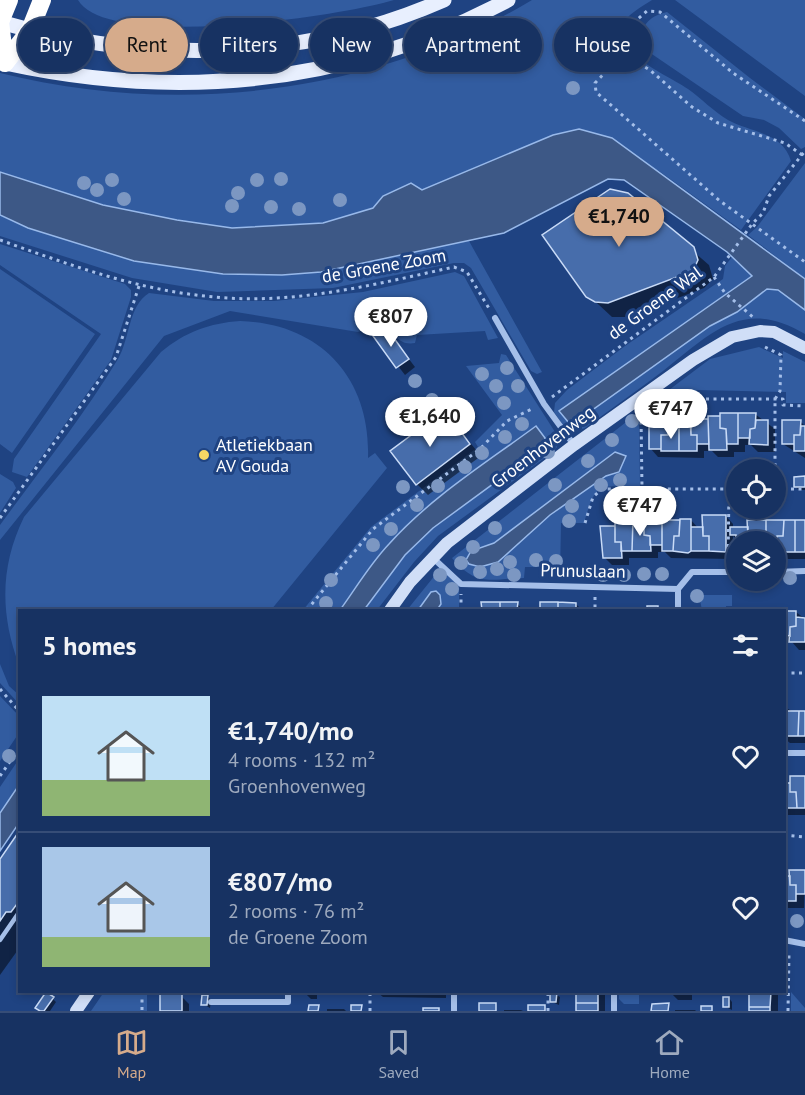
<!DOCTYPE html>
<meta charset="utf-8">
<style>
body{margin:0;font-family:"PT Sans",sans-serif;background:#203a68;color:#f1f3f6;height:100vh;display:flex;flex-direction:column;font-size:22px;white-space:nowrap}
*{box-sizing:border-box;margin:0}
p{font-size:20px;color:#9eaabe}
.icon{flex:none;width:33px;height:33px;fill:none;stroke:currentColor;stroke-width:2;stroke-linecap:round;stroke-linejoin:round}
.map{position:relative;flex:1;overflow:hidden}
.sheet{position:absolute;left:18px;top:609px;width:768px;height:384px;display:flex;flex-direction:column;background:#173262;border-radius:0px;box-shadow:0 3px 9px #0003,0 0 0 2px #364d77}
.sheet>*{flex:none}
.hud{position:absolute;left:18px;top:18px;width:770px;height:54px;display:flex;gap:12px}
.controls{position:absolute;left:726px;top:459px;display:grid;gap:12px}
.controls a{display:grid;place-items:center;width:60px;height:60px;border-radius:50%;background:#173262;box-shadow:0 3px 9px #0003,0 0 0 2px #364d77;font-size:30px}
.price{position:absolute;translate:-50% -51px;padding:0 14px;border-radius:21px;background:#fff;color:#222;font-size:20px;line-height:39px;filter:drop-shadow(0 2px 3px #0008)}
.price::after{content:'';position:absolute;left:50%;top:36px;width:18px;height:14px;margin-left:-9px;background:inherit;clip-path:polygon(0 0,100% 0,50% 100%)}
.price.active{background:#d6ab8b;color:#111}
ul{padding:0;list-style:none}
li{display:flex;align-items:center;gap:18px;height:150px;padding:0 24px}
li+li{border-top:2px solid #364d77}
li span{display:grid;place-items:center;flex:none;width:168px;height:120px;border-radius:0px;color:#555}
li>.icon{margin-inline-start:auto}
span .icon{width:72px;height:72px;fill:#fffc;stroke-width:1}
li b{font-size:26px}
h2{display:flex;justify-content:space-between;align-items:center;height:72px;padding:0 24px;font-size:26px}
.pill{padding:0 21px;border-radius:27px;background:#173262;box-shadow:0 3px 9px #0003,0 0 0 2px #364d77;font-size:21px;line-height:54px}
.pill.active{background:#d6ab8b;color:#111}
.dock{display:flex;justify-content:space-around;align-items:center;height:84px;border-top:2px solid #364d77;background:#173262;font-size:16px;color:#9eaabe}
.dock a{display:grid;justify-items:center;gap:3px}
.dock .active{color:#d6ab8b}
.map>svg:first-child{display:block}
</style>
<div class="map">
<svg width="805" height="1011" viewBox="0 0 805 1011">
<rect width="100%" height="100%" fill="#1f4382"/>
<path fill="#325ca0" d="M78,0h316c-51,16 -287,51 -316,0z
M532,0h120c-11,7 -26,15 -31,27 -10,25 52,51 67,62 14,10 25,22 40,31 21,12 55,12 63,41l-50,69 -82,-59 -106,-36 -131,55 -11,-7 -28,13 -10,12 -50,15 -91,5 -55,-8 -74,-15 -103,-33v-99c177,44 374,22 532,-73z
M675,0h130v96z
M667,12l83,66 55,41v28l-4,2 -22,-21 -15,-8 -21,-4 -103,-70c1,-20 7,-29 27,-34z
M805,163v116l-57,-44 9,-8z
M0,215l28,13 106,33 89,13 246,-33 73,131 -5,2 -6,-3 -60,-103 -7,-5h-10l-121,25 -116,4 -85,-14 -132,-42z
M0,244l125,40 6,6v7l-20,63 -84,117 -15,-5 2,-13 87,-125 -101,-69z
M732,257l20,19 -5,5 -187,130 21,7 129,-92 27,-14 30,-23 11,1 27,20v24c-62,-37 -94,-1 -142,37 -25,19 -52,38 -78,57l-16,6 -15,-22 1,-9 12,-13 58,-44 98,-67 2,-13z
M0,269l95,65 -83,119 -12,-9z
M455,272l9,4 34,62 -10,2 -3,-9 -68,4 -2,8c-16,3 -21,-9 -30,-21l-27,10 -128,-21 -66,25 -164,204v-15c40,-55 83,-108 118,-166 12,-20 10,-53 31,-66l65,8h60l89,-9z
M240,321c81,2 131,58 128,137l7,-5 12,15 -116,142h-251l-1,55c-19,-51 -19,-99 5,-148l137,-165c24,-20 49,-29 79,-31z
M759,347l24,11v-7l22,11v41h-19v-11l-89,-2v12h-44l57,-43z
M501,354l5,1 49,77 2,15 -3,4 -116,85 -24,26 -37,48h-13l41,-55 28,-27 109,-80 -7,-21c-49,36 -105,70 -146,117 -19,20 -33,44 -49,66h-37l68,-83 107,-80 -3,-5 27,-27 -36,-49 33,-3z
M639,412l1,75c-42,-1 -44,-6 -56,36h-23l-1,53h-6v-9h-29l-1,11c-35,1 -47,9 -72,-20z
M0,474l13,8 3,6 -16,25z
M440,569l19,16v25h-22l4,-6 -1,-9 -4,-4 -5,2 -13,17h-11z
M699,595h33v11h-6v4h-24z
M0,664l9,22 10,9v9l-19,-21z
M0,696l19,20v17l-19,28z
M19,759v26l-19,28v-26z
M104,992h43v19h-56z
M619,992h20v12h-15l-5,-5z
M791,992l14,16v3h-14z"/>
<path fill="#3d5886" stroke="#98b9ea" stroke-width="1.5" d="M579,129l33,9 193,141v31l-27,-20 -11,-1 -30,23 -27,14 -129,92 -12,5 -10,-12 193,-135 -25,-24 -103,-72 -16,-1 -104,54 -183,39 -39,3 -59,-1 -89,-13 -106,-33 -28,-13v-43l103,33 74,15 55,8 91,-5 50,-15 10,-12 28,-13 11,7 131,-55z
M536,426l9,12 -3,10 -109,80 -28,27 -41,55h-24c16,-22 30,-46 49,-66 42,-47 97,-81 147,-118z
M615,452l11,4 -7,16 -13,4 -56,39 -52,47 -18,5 -11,-3 -3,-4 5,-9 23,-8z
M436,591l4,4 1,9 -4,6h-19l13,-18z
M19,785v38l-19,28v-38z"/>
<path fill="#0007" d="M618,191l9,3 82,71 4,14 -9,9 -76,29h-16l-27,-25 -41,-57 57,-40z
M386,329l29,38 -10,8 -30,-39z
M445,412l36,44 -53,39 -11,-11z
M755,414l20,15v23h-17l-7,-7h-6v7h-11v5h-16l-6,-6h-8v7l-46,-1 -7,-8 17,-28 7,7h17v-7z
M800,421l5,5v32l-22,-14z
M805,479v11h-6l-4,-4z
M661,515l7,6 23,-1 7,8h6l22,-12 7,8v4l72,-7v38h-19l-10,-7v-10l-39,-2 -4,-4v23l-62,-1 -6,-6h-7v6h-29v7h-17l-8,-8 12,-29z
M483,604h34l7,6h-41z
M541,604h35l6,6h-41z
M784,612h12l9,7v31h-6l-7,-8h-8z
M784,706l10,7h11v30h-15l-6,-5z
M805,777v38h-21v-31h7z
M20,833v114l-20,28v-114z
M805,871l-1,37h-20v-30z
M304,992h71h-58v7h-6z
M377,992h69v6l-63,-1z
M487,992h65l8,5 -1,8 -7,-3v-9z
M578,992h27v19h-27z
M659,992h66v1h-33v7h-14l-7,-7z
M750,992h28v19h-28z
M181,996l8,8v7h-27z
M207,996l4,4 -1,8 -7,-4z
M729,998l3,4v8l-8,-4z
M53,999l3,3 -6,9h-10z
M327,1009h17l2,2h-19z
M504,1010h17l2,1h-19z
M675,1010h20l1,1h-21z"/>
<path fill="#476dab" stroke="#c9dbf7" stroke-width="1.5" d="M610,189l18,4 66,54 4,13 -5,11 -85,32 -13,-1 -9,-5 -44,-62z
M386,327l23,32 -13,9 -23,-32z
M445,410l25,34 -54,41 -26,-34z
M720,413h18v31h-11l-1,-15 -6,-1z
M738,413h18l-1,15 -5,1v9h-12z
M708,416h12v12l6,1 1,21h-18z
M649,419h19v16h-7v14h-12z
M690,419h18l1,25h-12v-9h-6z
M756,420h12v25l-19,-1 1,-15 5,-1z
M782,420h19l-1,15h-6v9h-12z
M668,426h11v25h-18v-16h7z
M679,426h12v9h6v16h-18z
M801,426h4v25h-11v-16h6z
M805,476v11h-11v-10z
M644,513h18v32h-12v-9l-6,-1z
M702,515h24v37l-17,-1v-15h-6z
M615,518l18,1 -1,32h-11v-9h-6z
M633,519h11v16l6,1 1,15h-19z
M680,519h11v32l-3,2 -15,-2 1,-15h5z
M662,520h18l-1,16h-5l-1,15h-11z
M747,520h19v22h-12v-6h-6z
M766,520h18l-1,16h-6v9l-1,-3h-10z
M784,520h11v32h-18v-16h6z
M795,520h10v32h-10z
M600,526h15v16h6l1,16h-19z
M691,527h12v9h6v15h-18z
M730,527h18v9h6v6h-18v10v-17h-6z
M481,602h19v8h-18z
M500,602h18l-1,8h-17z
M540,602h18v8h-18z
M558,602l18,1v6l-18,1z
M647,606h11v4h-11z
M784,611h12v15l-6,1v9l-6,-1z
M796,617l9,1v24h-16l1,-15 6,-1z
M784,704h3v16h-3z
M787,711h12l-1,25h-14z
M799,711h6v25h-7z
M790,776h15v32h-8l-1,-16h-6z
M784,783h6v9h6l1,16h-13z
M20,830v70l-9,12h-5l-6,9v-62z
M789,870h16v24h-9v-9h-6z
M784,876h6v9h6v16h-12z
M46,992l8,5 -10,14h-4l-5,-3z
M550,992h7l-1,10h-6z
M576,992h22v11h-22z
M749,992h22l-1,15h-21z
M160,994h22v17h-22z
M202,995h6l-1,10h-6z
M723,997h6v10h-6z
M479,1003h17v8h-17z
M576,1003h22v8h-22z
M669,1003l-1,8h-17l1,-7z
M309,1005h10l-1,6h-10z
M351,1005h11l-1,6h-10z
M528,1005h17v6h-17z
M701,1006h11v5h-11z
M749,1007h21v4h-21z
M423,1008h16v3h-16z"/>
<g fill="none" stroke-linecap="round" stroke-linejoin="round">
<path stroke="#a5bfe9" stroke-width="3" stroke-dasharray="3 4.5" stroke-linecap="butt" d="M623,54l-28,29 1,9 124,109 85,61
M805,121l-72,-48 -73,-61 -13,-1 -29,25 5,18 27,16 42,37 26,16 67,20 20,14
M0,240c70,25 140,51 215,57 81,8 161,-13 239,-30l13,5 23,38
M714,277l11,16 29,25
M765,347l16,8 -1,36 -5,8v71
M552,397l162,-120 38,-53 11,-11 6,-17 36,-45
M653,406h49v-7h81v6l22,1
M641,414l1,74
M776,489h29
M0,518l116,-161 23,-71
M585,523l8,-26 9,-8h134
M728,562l1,-73
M595,597v13
M307,610l66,-81 107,-80 27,-28 27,-13
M461,610v-16
M784,673h21
M0,689l20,23
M0,776l20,-29
M784,835l21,2
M142,992v19
M185,992h19
M370,1011v-19
M548,1011v-19
M788,1011l1,-58"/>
<path stroke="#a5bfe9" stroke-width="4.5" d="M0,940l20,-29"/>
<path stroke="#a5bfe9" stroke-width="6" d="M495,318l49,86 30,41
M432,557l29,27 217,5 14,-17h44
M776,572l29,-1
M678,610v-21
M784,753h21
M784,940l21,4
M211,1002h77v-10
M454,1011v-19
M614,1011v-19"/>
<path stroke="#d0def7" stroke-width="12" d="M390,610l20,-28 37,-39 127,-98 119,-85 39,-23 28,-6 14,1 31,16
M76,1011l13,-19"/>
<path stroke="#e8effe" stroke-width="15" d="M0,22c146,42 304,40 444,-22
M5,63c175,38 344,22 503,-63"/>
<path stroke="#fff" stroke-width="18" d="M0,22l5,41
M0,22l9,-22
M5,63l25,-33 12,-30"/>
</g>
<g fill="#7c97c2">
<circle cx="573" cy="88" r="7"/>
<circle cx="281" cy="179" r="7"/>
<circle cx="112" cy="180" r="7"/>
<circle cx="257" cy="180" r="7"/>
<circle cx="84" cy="183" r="7"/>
<circle cx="97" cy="190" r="7"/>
<circle cx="238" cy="193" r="7"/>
<circle cx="124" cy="199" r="7"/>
<circle cx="340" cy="200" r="7"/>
<circle cx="232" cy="206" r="7"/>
<circle cx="271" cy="207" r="7"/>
<circle cx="299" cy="209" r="7"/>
<circle cx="507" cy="368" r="7"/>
<circle cx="482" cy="374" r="7"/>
<circle cx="415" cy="381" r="7"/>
<circle cx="496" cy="386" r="7"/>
<circle cx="518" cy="386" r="7"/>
<circle cx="432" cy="400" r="7"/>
<circle cx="504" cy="403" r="7"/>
<circle cx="632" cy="421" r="7"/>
<circle cx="522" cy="424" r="7"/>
<circle cx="505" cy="437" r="7"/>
<circle cx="612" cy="440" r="7"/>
<circle cx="548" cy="452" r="7"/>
<circle cx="482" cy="453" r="7"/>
<circle cx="588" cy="461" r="7"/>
<circle cx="465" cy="467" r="7"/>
<circle cx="620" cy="480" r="7"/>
<circle cx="555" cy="485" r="7"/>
<circle cx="601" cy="485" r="7"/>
<circle cx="438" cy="486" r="7"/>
<circle cx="403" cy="487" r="7"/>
<circle cx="417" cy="505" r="7"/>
<circle cx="572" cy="506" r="7"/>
<circle cx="569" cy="521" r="7"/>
<circle cx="495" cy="528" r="7"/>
<circle cx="391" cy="529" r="7"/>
<circle cx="373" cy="545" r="7"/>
<circle cx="473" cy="547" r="7"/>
<circle cx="536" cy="560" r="7"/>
<circle cx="556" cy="561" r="7"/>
<circle cx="510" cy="562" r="7"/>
<circle cx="461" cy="563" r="7"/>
<circle cx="497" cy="569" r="7"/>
<circle cx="480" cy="572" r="7"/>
<circle cx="644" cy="574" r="7"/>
<circle cx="662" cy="574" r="7"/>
<circle cx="440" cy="575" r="7"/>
<circle cx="514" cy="575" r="7"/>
<circle cx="603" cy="575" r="7"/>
<circle cx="624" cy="575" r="7"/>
<circle cx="790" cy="578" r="7"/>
<circle cx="331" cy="580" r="7"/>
<circle cx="452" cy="589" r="7"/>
<circle cx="697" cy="596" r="7"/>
<circle cx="326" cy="603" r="7"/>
<circle cx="9" cy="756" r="7"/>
<circle cx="797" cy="921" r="7"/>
</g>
<circle fill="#f7d764" stroke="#1f4382" stroke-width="2" cx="204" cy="455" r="6"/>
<g text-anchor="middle" stroke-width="6" stroke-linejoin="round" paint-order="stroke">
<g font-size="18" fill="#fff" stroke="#1f4382">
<text transform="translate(384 266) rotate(-10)" y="6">de Groene Zoom</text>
<text transform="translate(655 303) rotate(-36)" y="6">de Groene Wal</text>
<text transform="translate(543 447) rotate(-37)" y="6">Groenhovenweg</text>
<text transform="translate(583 571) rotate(1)" y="6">Prunuslaan</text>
</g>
<g font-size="18" fill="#fff" stroke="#1f4382" text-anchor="start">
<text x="216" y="451">Atletiekbaan<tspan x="216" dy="21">AV Gouda</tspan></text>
</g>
</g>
</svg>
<div class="controls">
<a><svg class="icon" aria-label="locate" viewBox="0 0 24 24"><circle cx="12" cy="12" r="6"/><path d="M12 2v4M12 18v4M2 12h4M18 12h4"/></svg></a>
<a><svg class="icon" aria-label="layers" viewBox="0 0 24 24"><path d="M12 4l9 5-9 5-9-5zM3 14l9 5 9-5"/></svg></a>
</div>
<b class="price active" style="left:619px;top:248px">€1,740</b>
<b class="price" style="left:391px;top:348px">€807</b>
<b class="price" style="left:671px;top:440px">€747</b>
<b class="price" style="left:430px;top:448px">€1,640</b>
<b class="price" style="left:640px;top:537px">€747</b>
<div class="hud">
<a class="pill">Buy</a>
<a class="pill active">Rent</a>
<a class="pill">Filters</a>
<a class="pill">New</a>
<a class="pill">Apartment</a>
<a class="pill">House</a>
</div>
<section class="sheet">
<h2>5 homes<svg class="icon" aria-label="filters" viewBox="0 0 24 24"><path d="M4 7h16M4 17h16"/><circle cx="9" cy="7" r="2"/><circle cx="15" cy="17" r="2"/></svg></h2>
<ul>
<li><span style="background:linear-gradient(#bfe0f5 70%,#8fb573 0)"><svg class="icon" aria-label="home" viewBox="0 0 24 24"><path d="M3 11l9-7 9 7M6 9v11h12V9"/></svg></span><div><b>€1,740/mo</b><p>4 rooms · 132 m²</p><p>Groenhovenweg</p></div><svg class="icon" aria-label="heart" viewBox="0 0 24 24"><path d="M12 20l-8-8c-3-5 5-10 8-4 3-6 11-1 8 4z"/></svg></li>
<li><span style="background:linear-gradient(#a9c7e8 75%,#8fb573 0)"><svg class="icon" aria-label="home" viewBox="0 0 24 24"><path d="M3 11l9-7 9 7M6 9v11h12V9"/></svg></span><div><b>€807/mo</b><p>2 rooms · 76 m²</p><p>de Groene Zoom</p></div><svg class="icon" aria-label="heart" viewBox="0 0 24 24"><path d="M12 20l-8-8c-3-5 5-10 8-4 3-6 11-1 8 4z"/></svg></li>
</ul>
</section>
</div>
<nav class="dock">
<a class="active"><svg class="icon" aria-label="map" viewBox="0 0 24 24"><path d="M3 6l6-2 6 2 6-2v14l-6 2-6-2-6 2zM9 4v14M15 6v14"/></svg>Map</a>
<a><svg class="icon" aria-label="saved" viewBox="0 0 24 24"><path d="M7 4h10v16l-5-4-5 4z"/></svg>Saved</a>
<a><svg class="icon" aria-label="home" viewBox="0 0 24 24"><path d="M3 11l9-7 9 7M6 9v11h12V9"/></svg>Home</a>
</nav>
